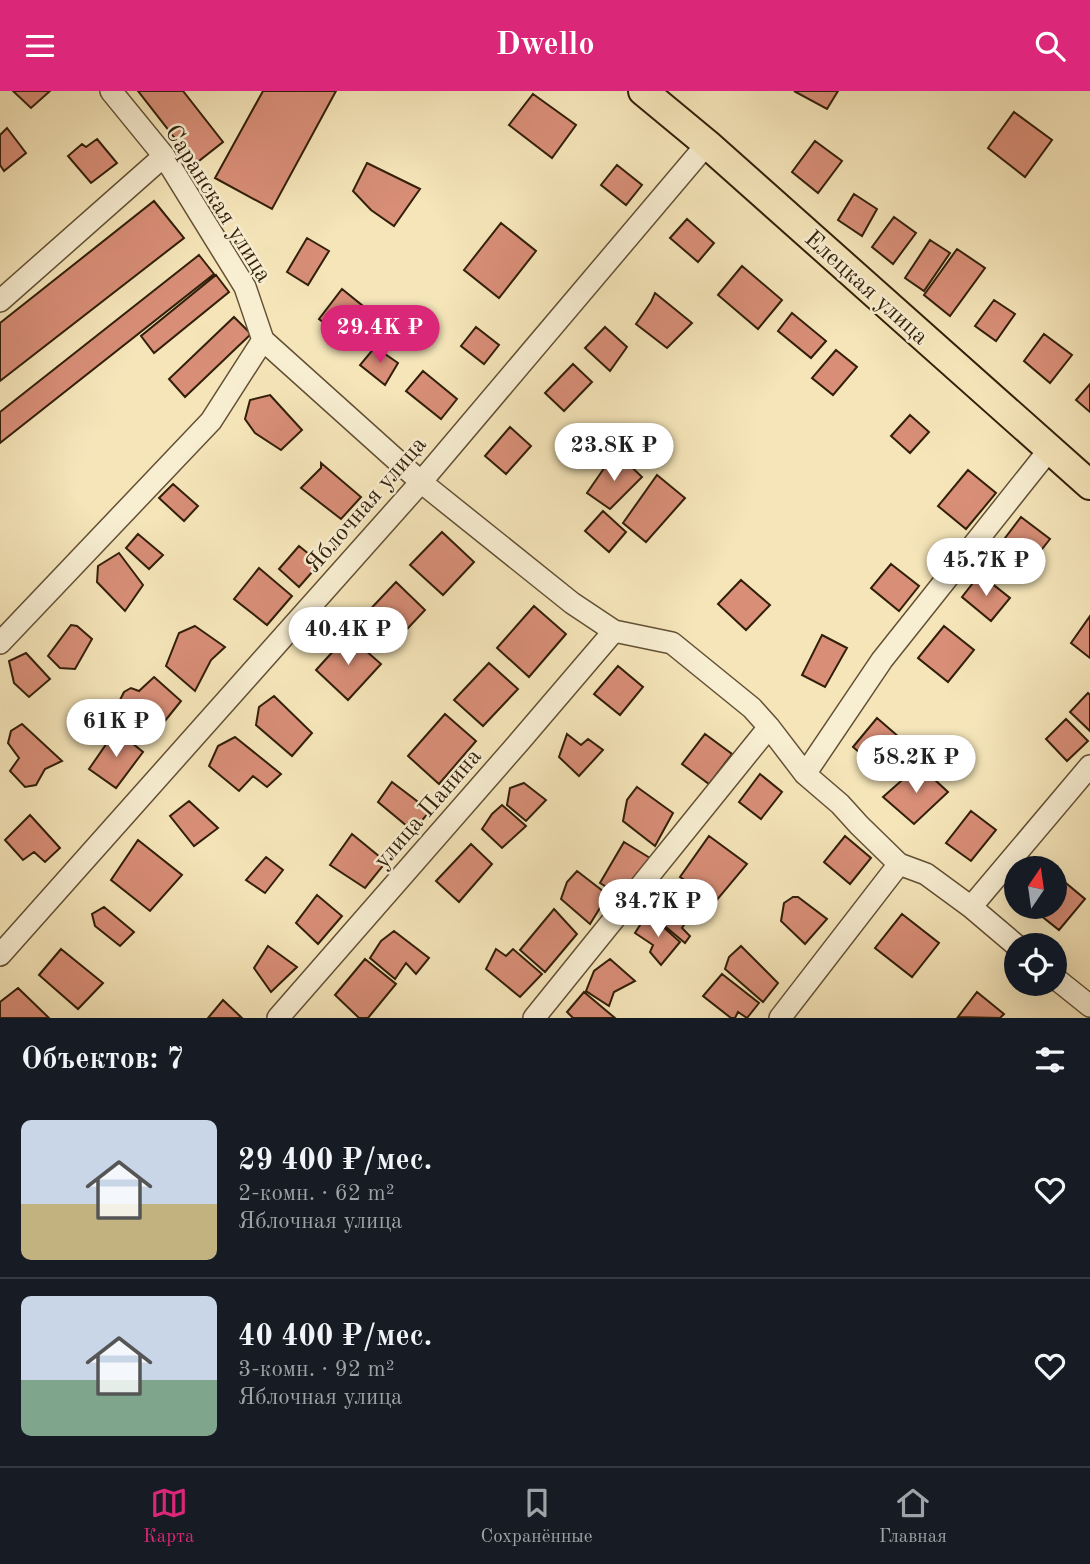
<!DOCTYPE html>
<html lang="ru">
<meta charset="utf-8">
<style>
body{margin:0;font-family:"Old Standard TT",serif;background:#20242c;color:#f1f3f6;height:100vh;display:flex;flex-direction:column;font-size:26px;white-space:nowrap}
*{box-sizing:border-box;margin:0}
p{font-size:23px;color:#9ea1a6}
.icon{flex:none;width:38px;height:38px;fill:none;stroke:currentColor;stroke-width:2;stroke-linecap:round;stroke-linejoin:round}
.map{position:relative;height:927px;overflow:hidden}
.panel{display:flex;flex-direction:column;background:#171b24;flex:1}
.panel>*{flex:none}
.needle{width:46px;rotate:13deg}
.tools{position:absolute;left:1004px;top:765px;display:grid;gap:14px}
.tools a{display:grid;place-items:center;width:63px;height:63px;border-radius:50%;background:#171b24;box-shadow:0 7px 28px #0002;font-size:35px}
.price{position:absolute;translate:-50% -60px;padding:0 16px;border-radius:24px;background:#fff;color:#222;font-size:23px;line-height:46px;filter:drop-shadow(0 2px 4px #0008)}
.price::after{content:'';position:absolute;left:50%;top:42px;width:21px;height:16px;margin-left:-10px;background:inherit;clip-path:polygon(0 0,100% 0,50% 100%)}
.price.current{background:#db2777;color:#fff}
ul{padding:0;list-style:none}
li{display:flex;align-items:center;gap:21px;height:175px;padding:0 21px}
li+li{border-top:2px solid #363941}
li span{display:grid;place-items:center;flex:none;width:196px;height:140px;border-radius:10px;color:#555}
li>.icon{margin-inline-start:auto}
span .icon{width:84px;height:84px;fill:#fffc;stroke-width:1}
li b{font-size:30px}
h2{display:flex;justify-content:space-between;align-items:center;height:84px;padding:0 21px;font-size:30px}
header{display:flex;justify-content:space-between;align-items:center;height:91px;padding:0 21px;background:#db2777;color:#fff;font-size:32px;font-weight:700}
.menu{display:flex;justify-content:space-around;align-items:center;height:98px;border-top:2px solid #363941;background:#171b24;font-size:19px;color:#9ea1a6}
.menu a{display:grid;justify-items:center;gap:4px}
.menu .current{color:#db2777}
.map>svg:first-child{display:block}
</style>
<header><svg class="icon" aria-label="menu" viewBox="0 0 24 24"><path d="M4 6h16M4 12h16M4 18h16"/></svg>Dwello<svg class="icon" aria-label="search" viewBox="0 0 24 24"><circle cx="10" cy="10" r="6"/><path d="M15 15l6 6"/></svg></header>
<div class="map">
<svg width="1090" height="927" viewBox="0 0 1090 927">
<rect width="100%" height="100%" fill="#f5e5b9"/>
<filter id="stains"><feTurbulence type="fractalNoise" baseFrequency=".00286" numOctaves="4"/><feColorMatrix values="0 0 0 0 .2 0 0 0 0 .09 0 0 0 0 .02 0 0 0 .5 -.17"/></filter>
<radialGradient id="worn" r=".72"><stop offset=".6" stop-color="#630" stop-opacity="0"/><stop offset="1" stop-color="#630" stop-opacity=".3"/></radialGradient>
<path fill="#d88e77" stroke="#321f09" stroke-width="2" d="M13,0h37l-19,17z
M138,0h45l40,51 -28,22z
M263,0h73l-64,118 -57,-31z
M794,0h44l-11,18z
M533,3l43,31 -24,33 -43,-33z
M1014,21l38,28 -27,37 -37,-29z
M7,37l19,25 -22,18 -4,-6v-30z
M97,48l20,24 -26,20 -23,-27 14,-12 4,3z
M815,50l27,20 -24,32 -26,-21z
M367,72l53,26 -26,37 -23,-16 -18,-19z
M617,74l25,20 -16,20 -25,-20z
M854,103l23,15 -15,27 -24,-16z
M154,110l30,37 -184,143v-58z
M894,126l22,16 -23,31 -21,-17z
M687,128l27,24 -16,19 -28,-24z
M501,132l35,28 -37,47 -35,-28z
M307,147l22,13 -21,34 -21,-13z
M930,149l20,13 -26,38 -19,-13z
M957,158l28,19 -35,48 -26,-21z
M199,164l15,19 -214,169v-31z
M742,175l40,34 -24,29 -40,-34z
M216,184l13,17 -75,61 -13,-17z
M342,198l21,17 -23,29 -21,-16z
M655,202l37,30 -25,25 -31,-24 15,-22z
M994,209l21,14 -19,27 -21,-15z
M792,222l34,28 -15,17 -33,-27z
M234,226l17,17 -66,63 -16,-18z
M476,236l23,18 -15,19 -23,-18z
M605,236l22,20 -17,24 -25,-23z
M1044,243l28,21 -22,28 -26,-22z
M375,256l23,16 -13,22 -25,-20z
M836,259l21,17 -24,28 -21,-17z
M573,273l19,18 -28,29 -19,-18z
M423,280l34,28 -16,20 -35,-28z
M1090,293v28l-14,-12z
M270,304l32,35 -21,20 -26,-17 -10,-14 5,-19z
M910,324l19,17 -19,21 -19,-17z
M510,336l21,19 -25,28 -21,-18z
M619,364l23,22 -32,32 -23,-16 20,-29 7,6z
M321,372l40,34 -20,22 -40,-31 20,-20z
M968,379l28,23 -30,36 -28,-23z
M657,384l28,23 -39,44 -23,-19z
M173,393l25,22 -14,15 -25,-23z
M603,420l23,21 -17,20 -24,-21z
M1021,426l29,22 -23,29 -28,-22z
M442,441l32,30 -31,33 -33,-30z
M138,443l25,21 -14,14 -23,-21z
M299,455l21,17 -21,24 -20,-18z
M119,462l24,32 -18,26 -28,-29 1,-16z
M891,473l28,22 -20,25 -28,-23z
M259,477l33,28 -25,29 -33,-26z
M980,483l30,24 -19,23 -29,-24z
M741,489l29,25 -24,25 -28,-26z
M396,491l29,28 -33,35 -29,-28z
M534,515l32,28 -37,43 -32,-29z
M1090,525v42l-19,-15z
M71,534l6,1 15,13 -17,30 -15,-1 -12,-12z
M195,535l30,21 -14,13 -16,31 -29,-25 13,-33z
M944,535l30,24 -26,32 -30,-24z
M348,544l33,29 -33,36 -32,-30z
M822,544l25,13 -22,39 -23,-12z
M26,562l24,26 -21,18 -15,-14 -5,-22z
M489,572l29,26 -35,37 -29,-26z
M618,575l25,21 -23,28 -26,-21z
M154,586l27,24 -33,41 -34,-30 10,-20 7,-4 8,3z
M1088,602l2,2v36l-20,-19z
M274,605l38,37 -20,23 -36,-31 3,-18z
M445,623l31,27 -37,43 -31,-28z
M877,627l22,19 -24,29 -22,-19z
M1066,628l22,22 -21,20 -21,-22z
M22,633l40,37 -17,8 -9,16 -11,2 -15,-16 9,-13 -11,-15 3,-12z
M116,639l27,22 -27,36 -27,-19z
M567,643l14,11 7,-6 15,11 -24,26 -20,-19z
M705,643l27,20 -23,30 -27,-20z
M235,646l46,37 -14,13 -14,-11 -14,15 -30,-25 9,-20z
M919,674l29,27 -34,32 -31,-27z
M760,683l22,18 -21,27 -22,-17z
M392,691l38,29 -17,20 -35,-29z
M524,692l22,17 -20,21 -19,-16 3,-17z
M637,696l36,26 -18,33 -32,-25 4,-21z
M189,710l29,27 -24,18 -24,-30z
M502,714l24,21 -24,22 -20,-19 10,-15z
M971,720l25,19 -25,31 -25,-18z
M30,724l30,33 -15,14 -11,-10 -11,8 -18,-20z
M352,743l34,28 -21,26 -35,-23z
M709,745l38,28 -31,37 -36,-24z
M845,745l26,22 -21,26 -26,-22z
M138,749l44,35 -32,36 -39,-31z
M624,751l26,16 -24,41 -26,-16z
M471,753l21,20 -33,38 -23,-21z
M266,766l17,13 -18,23 -19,-13z
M1034,766l7,5 7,6h-23z
M577,780l31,24 -18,29 -29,-25 6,-17z
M1055,783l30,25 -26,31 -29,-23h25z
M684,791l13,24 -15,22 8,8 -5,7 -31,-26 13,-22z
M317,804l25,21 -24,28 -22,-21z
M793,806h5l29,22 -22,25 -24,-23 3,-18z
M104,816l30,25 -14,14 -25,-20 -3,-12z
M554,818l23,25 -32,38 -25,-22z
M902,823l37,29 -27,34 -37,-29z
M652,826l28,25 -19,23 -11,-13 3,-7 -18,-12 7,-11z
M394,840l35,27 -13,16 -10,-11 -11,16 -25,-21 11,-17z
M268,855l29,21 -26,25 -17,-24z
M741,855l37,37 -15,19 -38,-33 4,-12z
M61,858l42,34 -25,26 -39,-34z
M496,858l10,7 7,-7 29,25 -22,23 -34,-28z
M365,868l31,25 -28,34h-9l-24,-23z
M610,868l25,22 -21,11 -5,14 -23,-15 8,-20z
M722,883l37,29 -12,15 -9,-6 -3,6h-4l-28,-22z
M18,897l31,30h-49v-16z
M584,901l31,26h-42l-6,-6z
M977,901l27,22 -4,4 -42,-1z
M223,909l19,18h-34z"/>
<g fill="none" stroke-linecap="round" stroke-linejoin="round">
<g stroke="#635035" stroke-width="24">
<path id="minor" d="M111,0l53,65 81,131 18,53 158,142 151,121 42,28 58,12 80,65 17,19 36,47 35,30 19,21 40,39 27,10 45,33 46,39
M0,210l164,-145
M0,552l211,-222 52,-81
M805,683l77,-114 167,-210
M971,816l119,-141
M0,864l421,-473 286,-338
M1055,887l35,28
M278,927l242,-277 94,-110
M534,927l235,-291
M780,927l119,-154"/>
</g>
<g stroke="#321f09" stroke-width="32">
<path id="major" d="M643,0l64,53 383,341"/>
</g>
<use href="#minor" stroke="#f8eed2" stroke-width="21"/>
<use href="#major" stroke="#f5e5b9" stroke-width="28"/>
</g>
<g text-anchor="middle" stroke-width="5" stroke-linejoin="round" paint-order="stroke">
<g font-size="24" fill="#321f09" stroke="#f8eed2">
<text transform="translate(219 112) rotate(58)" y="8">Саранская улица</text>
<text transform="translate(867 196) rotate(42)" y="8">Елецкая улица</text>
<text transform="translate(365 413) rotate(-49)" y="8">Яблочная улица</text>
<text transform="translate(427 717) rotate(-49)" y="8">улица Панина</text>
</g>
</g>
<rect width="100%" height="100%" filter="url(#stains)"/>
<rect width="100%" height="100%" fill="url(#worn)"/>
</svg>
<div class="tools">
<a><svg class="needle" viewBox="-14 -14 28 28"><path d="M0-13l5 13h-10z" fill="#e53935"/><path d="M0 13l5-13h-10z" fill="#9ea1a6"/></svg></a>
<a><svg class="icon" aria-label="locate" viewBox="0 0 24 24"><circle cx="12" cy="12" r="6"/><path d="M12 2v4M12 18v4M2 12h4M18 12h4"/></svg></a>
</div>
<b class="price current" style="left:380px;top:274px">29.4K ₽</b>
<b class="price" style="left:614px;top:392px">23.8K ₽</b>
<b class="price" style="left:986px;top:507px">45.7K ₽</b>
<b class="price" style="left:348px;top:576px">40.4K ₽</b>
<b class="price" style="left:116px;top:668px">61K ₽</b>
<b class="price" style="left:916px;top:704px">58.2K ₽</b>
<b class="price" style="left:658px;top:848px">34.7K ₽</b>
</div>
<section class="panel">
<h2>Объектов: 7<svg class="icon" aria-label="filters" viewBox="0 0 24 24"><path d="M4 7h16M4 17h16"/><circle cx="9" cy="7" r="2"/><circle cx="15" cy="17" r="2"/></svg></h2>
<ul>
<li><span style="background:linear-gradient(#c9d6e8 60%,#c2b280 0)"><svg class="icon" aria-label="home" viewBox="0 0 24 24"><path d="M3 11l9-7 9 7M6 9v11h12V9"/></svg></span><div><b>29 400 ₽/мес.</b><p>2-комн. · 62 m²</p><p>Яблочная улица</p></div><svg class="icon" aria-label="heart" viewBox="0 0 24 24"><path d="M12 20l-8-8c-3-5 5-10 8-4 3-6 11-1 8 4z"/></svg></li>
<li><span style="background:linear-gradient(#c9d6e8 60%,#7fa58c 0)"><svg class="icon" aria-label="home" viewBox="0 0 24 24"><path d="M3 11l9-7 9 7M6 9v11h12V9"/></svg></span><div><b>40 400 ₽/мес.</b><p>3-комн. · 92 m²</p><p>Яблочная улица</p></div><svg class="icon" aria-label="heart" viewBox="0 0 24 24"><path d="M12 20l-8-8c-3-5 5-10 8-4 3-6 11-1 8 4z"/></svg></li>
</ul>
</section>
<nav class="menu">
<a class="current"><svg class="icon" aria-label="map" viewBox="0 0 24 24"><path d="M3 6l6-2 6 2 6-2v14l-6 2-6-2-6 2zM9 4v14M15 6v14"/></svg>Карта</a>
<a><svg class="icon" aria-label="saved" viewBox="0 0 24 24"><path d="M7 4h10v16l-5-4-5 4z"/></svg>Сохранённые</a>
<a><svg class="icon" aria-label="home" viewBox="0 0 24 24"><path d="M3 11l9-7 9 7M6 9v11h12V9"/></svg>Главная</a>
</nav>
